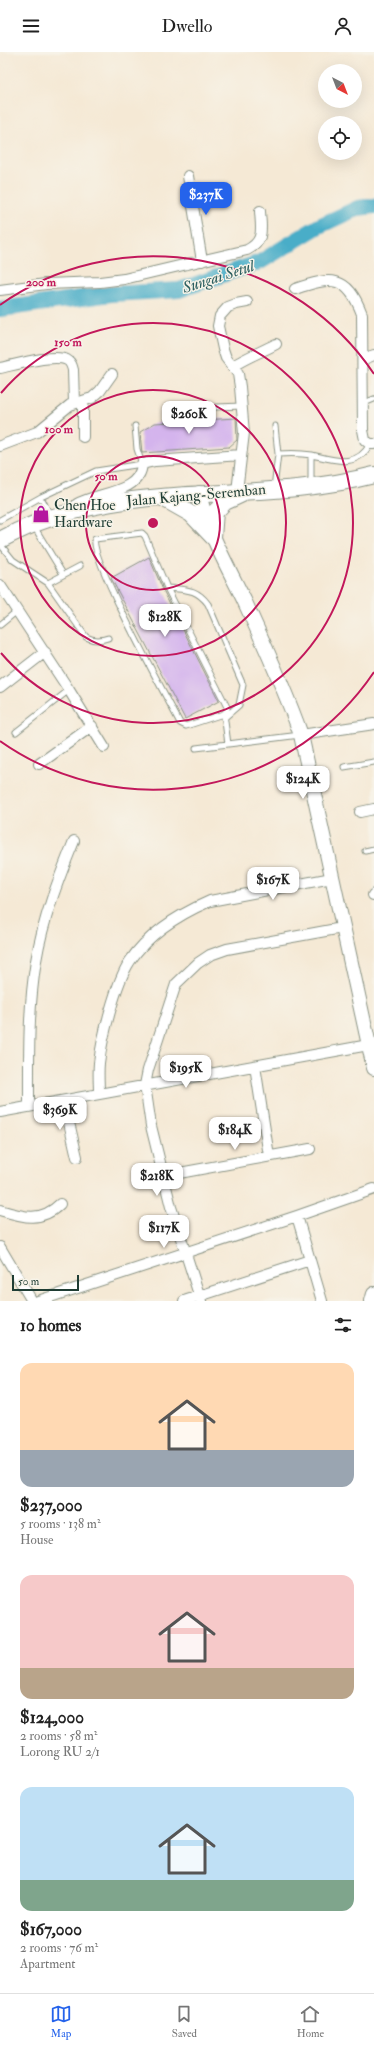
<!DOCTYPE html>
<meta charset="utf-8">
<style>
body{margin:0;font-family:"IM FELL Double Pica",serif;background:#f2f2f2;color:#222;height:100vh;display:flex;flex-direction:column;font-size:15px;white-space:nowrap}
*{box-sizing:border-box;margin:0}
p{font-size:13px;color:#767676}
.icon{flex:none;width:22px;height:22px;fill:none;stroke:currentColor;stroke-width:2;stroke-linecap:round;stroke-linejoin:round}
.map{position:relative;height:1249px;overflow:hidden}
.side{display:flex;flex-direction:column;background:#fff;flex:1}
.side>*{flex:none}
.needle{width:26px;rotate:138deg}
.fabs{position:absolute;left:318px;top:12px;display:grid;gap:8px}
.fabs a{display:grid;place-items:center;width:44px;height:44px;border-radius:50%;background:#fff;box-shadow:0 4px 16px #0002;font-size:20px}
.scale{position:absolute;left:12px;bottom:10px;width:67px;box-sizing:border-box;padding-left:4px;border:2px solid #1f3d34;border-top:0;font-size:11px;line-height:14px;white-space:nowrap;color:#1f3d34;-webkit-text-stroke:3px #f7f3e8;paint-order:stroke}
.price{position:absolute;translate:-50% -34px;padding:0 9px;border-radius:8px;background:#fff;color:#222;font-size:13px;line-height:26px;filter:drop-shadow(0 1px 2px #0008)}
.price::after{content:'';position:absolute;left:50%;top:24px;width:12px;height:9px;margin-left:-6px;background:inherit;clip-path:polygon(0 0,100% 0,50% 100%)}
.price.current{background:#2563eb;color:#fff}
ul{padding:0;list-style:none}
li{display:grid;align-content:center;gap:8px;height:212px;padding:0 20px}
li span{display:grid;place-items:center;height:124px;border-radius:12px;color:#555}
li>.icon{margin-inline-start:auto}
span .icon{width:72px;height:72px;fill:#fffc;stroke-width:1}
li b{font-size:17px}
h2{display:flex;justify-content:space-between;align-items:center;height:48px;padding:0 20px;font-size:17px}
header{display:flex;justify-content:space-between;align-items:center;height:52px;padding:0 20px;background:#fff;font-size:18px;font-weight:600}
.tab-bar{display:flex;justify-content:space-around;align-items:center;height:56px;border-top:1px solid #e0e0e0;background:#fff;font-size:11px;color:#767676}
.tab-bar a{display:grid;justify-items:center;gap:2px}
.tab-bar .current{color:#2563eb}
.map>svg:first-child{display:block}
</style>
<header><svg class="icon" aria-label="menu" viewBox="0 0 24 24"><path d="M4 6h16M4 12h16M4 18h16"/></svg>Dwello<svg class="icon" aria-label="person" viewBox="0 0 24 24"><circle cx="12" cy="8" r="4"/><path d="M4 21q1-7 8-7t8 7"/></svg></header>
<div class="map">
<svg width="374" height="1249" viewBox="0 0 374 1249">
<rect width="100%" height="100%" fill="#f7f3e8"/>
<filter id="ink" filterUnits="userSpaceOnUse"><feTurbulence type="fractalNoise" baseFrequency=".025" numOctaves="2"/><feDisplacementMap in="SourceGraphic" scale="8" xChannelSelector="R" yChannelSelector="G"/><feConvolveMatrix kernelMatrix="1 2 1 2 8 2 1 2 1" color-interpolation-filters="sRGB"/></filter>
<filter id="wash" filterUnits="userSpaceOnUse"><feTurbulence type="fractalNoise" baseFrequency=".012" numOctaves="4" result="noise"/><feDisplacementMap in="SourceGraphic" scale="16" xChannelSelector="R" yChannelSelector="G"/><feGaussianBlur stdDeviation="0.9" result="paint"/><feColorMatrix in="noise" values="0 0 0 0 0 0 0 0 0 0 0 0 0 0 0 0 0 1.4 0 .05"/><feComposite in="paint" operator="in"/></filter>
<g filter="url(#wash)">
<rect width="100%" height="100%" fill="#f5e9d5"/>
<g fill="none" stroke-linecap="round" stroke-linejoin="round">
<path stroke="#49adc8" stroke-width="16" d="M0,257l111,-15 68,-4 81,-28 59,-36 39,-18 16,-2"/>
</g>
<g id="blocks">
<path fill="#d4b4ed" d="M236,366l1,22 -8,7 -87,6 -2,-21 15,-9z
M149,505l14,33 56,111 -34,18 -74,-141z"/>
</g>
</g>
<g filter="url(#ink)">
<use href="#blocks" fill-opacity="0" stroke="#8a9384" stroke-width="1"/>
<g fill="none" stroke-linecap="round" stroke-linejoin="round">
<g stroke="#8a9384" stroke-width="7">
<path id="service" d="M362,352l12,-5
M170,357l71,-3
M278,402c12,-1 22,-1 34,1 22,5 45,14 58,-11
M311,432v-29
M274,436l4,-34 -3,-28
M41,445l9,18
M0,468l41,-23 55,-26 46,-7 -5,-15 -2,-23
M35,476l28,46
M142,481l3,3 22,52 60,119v4l-4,3 -37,12 -6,-3c-13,-25 -91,-166 -85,-184z
M0,492l13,16 35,23 38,54c8,4 14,4 22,1
M48,531l32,-17
M167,536c19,2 29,0 41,16l35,81 -4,20 -15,13
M0,573l17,-14
M224,662l4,30
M16,680l53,-42
M196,696l104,-13
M344,715l30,-5
M365,799l9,-2"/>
</g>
<g stroke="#8a9384" stroke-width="12">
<path id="minor" d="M188,124l14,85
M295,237c36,-12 52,-15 67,25l1,116 2,10 5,4h4
M0,238l46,-6 54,-2 24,-3 123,-29c18,-9 14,-21 13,-39
M364,307l10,-4
M233,314c14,-9 28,-14 43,-22
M0,316c14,-3 54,-15 67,-8 4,2 5,6 6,10l1,33
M83,349v36
M0,394l37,-14 33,-27 22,-7 8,-7 12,-17
M237,439l7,-58 -4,-46 -2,-13 -12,-16 -3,-9 -5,-23 2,-10 8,-9 8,-3 11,-2
M77,452c20,-12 63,-10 65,-40l13,-3 86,-6
M0,533l69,105 35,57
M0,635l45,-35
M301,683l73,-11
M39,712l53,-38
M360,760l14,-3
M373,843l1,-1
M255,1014l14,90
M99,1041c0,-10 -1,-20 0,-30 3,-26 17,-81 31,-102 19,-28 50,-47 80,-60l122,-23
M64,1049l13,56
M29,1055c0,-49 -1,-98 7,-146 7,-42 22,-81 38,-120
M0,1060l374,-68
M163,1124l147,-27
M0,1158c23,7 41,13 60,-6
M297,1164l25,85
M0,1195l32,54
M38,1249l259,-85 77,-27
M184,1249l126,-41
M201,1249l-30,-94 -20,-81 -6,-41 3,-15 28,-86 22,-21 12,-8 17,-6 115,-21"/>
</g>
<g stroke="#8a9384" stroke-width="16">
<path id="secondary" d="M199,441c8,38 28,72 45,107 20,44 41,89 57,135l73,333
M372,1249l2,-7"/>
</g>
<g stroke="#8a9384" stroke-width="18">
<path id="primary" d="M161,445l30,17 22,23
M213,485l2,-25 10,-10 17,-8
M0,488c118,-65 250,-33 374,-65"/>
</g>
<use href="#service" stroke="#fff" stroke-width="5"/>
<use href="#minor" stroke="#fff" stroke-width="10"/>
<use href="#secondary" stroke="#fff" stroke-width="14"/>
<use href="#primary" stroke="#fff" stroke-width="16"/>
</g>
</g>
<g fill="none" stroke="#c2185b" stroke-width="2">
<circle cx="153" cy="471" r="67"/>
<circle cx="153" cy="471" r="133"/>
<path d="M1 341A200 200 0 1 1 1 601"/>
<path d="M374 620A266 266 0 0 1 0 689M0 253A266 266 0 0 1 374 322"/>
</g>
<defs>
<g id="shop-bare" transform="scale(1.38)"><path d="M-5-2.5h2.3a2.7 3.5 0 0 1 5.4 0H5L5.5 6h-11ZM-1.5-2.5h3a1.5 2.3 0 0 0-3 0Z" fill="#b5179e" stroke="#f7f3e8" stroke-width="2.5" paint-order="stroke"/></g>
</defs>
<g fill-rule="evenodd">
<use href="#shop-bare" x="41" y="462"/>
</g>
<g text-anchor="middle" stroke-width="3" stroke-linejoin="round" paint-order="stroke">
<g font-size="15" fill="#1f3d34" stroke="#f7f3e8">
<text transform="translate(196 443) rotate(-5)" y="5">Jalan Kajang-Seremban</text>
</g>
<g font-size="15" fill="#1f3d34" stroke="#f7f3e8" text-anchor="start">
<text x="54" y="458">Chen Hoe<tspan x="54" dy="17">Hardware</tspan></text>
</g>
<g font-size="16" font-style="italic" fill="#2c5f60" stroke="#f7f3e8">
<text transform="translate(218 224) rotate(-18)" y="6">Sungai Setul</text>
</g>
</g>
<circle cx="153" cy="471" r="6" fill="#c2185b" stroke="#f7f3e8" stroke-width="2"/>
<g font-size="12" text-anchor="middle" font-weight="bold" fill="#c2185b" stroke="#f7f3e8" stroke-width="3" stroke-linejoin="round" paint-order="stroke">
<text x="41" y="234">200 m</text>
<text x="68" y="294">150 m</text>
<text x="59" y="381">100 m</text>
<text x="106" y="428">50 m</text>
</g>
</svg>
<div class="fabs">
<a><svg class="needle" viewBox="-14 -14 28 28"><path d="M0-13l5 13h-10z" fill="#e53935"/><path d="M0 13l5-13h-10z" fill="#767676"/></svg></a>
<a><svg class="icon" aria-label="locate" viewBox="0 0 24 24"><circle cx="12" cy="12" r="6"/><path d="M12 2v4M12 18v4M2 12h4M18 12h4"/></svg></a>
</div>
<div class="scale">50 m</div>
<b class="price current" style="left:206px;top:164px">$237K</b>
<b class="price" style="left:189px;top:383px">$260K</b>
<b class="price" style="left:165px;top:586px">$128K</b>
<b class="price" style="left:303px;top:748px">$124K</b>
<b class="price" style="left:273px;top:849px">$167K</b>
<b class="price" style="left:186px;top:1037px">$195K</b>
<b class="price" style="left:60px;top:1079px">$369K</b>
<b class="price" style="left:235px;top:1099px">$184K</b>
<b class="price" style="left:157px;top:1145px">$218K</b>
<b class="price" style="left:164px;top:1197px">$117K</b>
</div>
<section class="side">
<h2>10 homes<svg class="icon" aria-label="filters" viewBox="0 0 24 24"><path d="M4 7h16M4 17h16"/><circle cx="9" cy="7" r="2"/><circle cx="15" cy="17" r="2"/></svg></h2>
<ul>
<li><span style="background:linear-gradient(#ffd9b3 70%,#9aa5b1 0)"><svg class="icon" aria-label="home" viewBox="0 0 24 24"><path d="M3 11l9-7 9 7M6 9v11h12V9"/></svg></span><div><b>$237,000</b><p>5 rooms · 138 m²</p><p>House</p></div></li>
<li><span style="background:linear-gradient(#f6c9c9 75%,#b9a48a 0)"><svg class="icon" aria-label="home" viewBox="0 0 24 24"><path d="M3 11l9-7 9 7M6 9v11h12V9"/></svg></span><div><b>$124,000</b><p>2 rooms · 58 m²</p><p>Lorong RU 2/1</p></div></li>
<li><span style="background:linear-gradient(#bfe0f5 75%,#7fa58c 0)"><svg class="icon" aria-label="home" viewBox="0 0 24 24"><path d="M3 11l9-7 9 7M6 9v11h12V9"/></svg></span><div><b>$167,000</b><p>2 rooms · 76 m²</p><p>Apartment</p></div></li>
</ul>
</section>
<nav class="tab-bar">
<a class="current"><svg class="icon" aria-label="map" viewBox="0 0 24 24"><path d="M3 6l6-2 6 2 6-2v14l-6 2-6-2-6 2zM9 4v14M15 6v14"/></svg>Map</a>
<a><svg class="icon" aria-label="saved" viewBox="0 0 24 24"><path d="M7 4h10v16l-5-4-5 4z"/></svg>Saved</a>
<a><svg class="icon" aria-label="home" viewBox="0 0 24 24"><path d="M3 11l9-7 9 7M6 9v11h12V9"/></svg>Home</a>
</nav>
